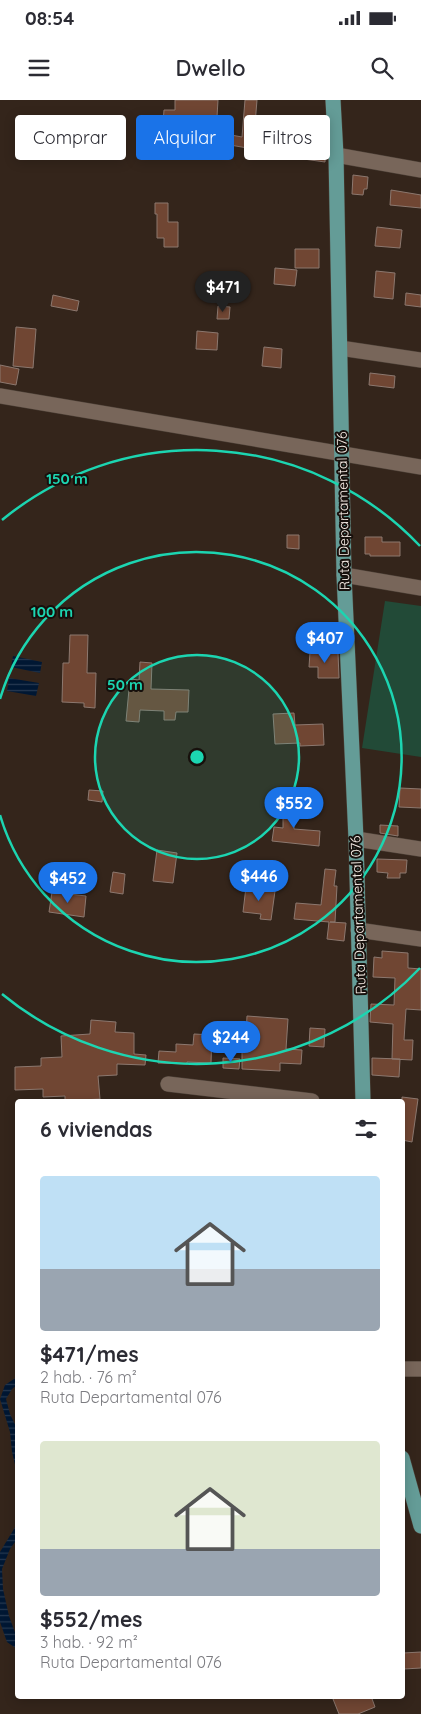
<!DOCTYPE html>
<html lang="es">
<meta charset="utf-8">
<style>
body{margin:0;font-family:Quicksand,sans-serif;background:#f7f7f7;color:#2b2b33;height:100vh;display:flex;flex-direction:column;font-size:19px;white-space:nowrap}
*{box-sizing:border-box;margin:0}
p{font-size:16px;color:#7c7c81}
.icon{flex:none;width:28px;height:28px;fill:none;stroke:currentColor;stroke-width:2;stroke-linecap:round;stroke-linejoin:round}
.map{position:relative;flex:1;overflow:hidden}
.details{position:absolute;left:15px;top:999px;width:390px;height:600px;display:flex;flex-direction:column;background:#fff;border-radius:5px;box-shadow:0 2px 12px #0003}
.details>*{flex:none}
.hud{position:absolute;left:15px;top:15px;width:391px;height:45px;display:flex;gap:10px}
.price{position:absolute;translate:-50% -42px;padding:0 11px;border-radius:18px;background:#1a73e8;color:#fff;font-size:16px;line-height:32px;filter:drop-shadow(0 1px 2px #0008)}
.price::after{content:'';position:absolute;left:50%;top:30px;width:15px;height:11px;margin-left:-8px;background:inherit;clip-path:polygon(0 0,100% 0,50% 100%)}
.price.current{background:#222;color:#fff}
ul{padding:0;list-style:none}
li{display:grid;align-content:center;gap:10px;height:265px;padding:0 25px}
li span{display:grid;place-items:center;height:155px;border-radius:5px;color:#555}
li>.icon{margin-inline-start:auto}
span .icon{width:90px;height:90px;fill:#fffc;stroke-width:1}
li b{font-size:21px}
h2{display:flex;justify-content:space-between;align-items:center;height:60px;padding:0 25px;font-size:21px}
.chip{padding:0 18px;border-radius:5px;background:#fff;box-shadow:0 2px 12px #0003;font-size:18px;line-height:45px}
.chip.current{background:#1a73e8;color:#fff}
.status{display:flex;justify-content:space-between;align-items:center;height:35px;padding:0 25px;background:#fff;direction:ltr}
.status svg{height:14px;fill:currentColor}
header{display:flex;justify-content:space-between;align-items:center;height:65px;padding:0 25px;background:#fff;font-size:22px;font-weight:600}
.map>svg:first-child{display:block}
</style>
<div class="status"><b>08:54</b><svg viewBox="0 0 49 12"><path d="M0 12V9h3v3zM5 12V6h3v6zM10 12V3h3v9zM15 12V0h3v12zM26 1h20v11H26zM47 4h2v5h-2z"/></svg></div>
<header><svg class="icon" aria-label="menu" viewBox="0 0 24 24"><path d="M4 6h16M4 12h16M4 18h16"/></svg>Dwello<svg class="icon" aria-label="search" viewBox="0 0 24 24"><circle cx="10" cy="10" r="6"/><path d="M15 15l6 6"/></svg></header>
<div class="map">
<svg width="421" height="1614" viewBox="0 0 421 1614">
<defs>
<pattern id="water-rules" width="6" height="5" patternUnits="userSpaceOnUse" patternTransform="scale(1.25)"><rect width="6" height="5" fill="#001733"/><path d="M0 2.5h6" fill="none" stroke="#263951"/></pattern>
</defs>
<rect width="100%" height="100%" fill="#34251b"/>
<path fill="#224a37" d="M385,501l36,5v151l-59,-9z"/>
<path fill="url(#water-rules)" d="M13,556l29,6 -2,11 -29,-6z
M9,578l30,5 -3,13 -29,-5z
M17,1277v8l-5,4 -6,10 4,15 7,15v44l-5,-21 -2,-20 -10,-33 5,-14z
M17,1424v15l-7,10 -8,20 1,20 6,27 8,22v11l-10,-7 -7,-20v-70z"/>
<path fill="#704633" stroke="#8c786f" d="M175,0h43l-1,17 -22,-1v8l-32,-1 1,-13h11z
M245,0h12l-4,49 -40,-7 2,-10 27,5z
M312,34l14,1 -1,27 -43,-6 2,-20 27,3z
M353,75l15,2 -1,12h-3l-1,6 -11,-1z
M391,90l30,5v13l-31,-3z
M155,103h13v19h10v25h-14v-9h-7v-24h-2z
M377,127l25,3 -2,18 -25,-2z
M295,149h24v19h-24z
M275,168l22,2 -2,16 -21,-2z
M376,171l19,2 -2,26 -19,-2z
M406,193l15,2v12l-16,-2z
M53,195l26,6 -2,10 -26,-5z
M218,206l12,1 -1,12h-12z
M16,227l20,2 -3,39 -20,-2z
M197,231l21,2 -1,17 -21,-1z
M264,247l18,2 -1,19 -19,-2z
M0,265l19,4 -3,16 -16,-3z
M370,273l25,3 -1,12 -25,-3z
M287,435h12v14l-12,-1z
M365,437h17v5h18v14h-30v-2h-5z
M303,525h10l1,20 -11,1z
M70,535h18l-1,38h9l-1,35 -11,-1v-4l-22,-1 1,-39h6z
M310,552l28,1 1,25h-21v-11h-9z
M140,562l12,1 -1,26 38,1 -1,22h-12l-1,8h-11v-9l-24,-1 -1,12 -13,-1 4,-42 9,1z
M294,613l1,12 28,-1 1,21 -24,1v-3l-25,1 -2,-30z
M400,688l21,1v19l-22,-1z
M89,690l14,1 -1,11 -14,-2z
M283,700h11v29l26,2 -1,15 -47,-5 2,-14 9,1z
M380,725l18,1v10l-18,-3z
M157,750l20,3 -4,30 -20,-2z
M377,759l30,1 -1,13h-6v5h-13l1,-5 -11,-1z
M325,769l11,1 -2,16h3l-2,36h-5l16,1 -2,18 -17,-2 2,-17 -35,-3 2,-16 25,2z
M113,772l12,2 -2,20 -13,-2z
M246,787l29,4 -4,29 -11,-1 1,-5 -18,-2z
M52,792l34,4 -2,21 -35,-5z
M382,851l26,2v15l13,1v41l-15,-1 -2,31h9l-1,20 -20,-1 1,-35 -23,-2 1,-18 23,1 1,-27 -22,-1 1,-20 8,1z
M247,916l41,3 -2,30 16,1 -1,14 -21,-1v8l-38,-2v-18h3z
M91,920l25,2 -1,10 19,1v21l12,1 -1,10 -28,-1v11l-19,1 2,23 -35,2v-5l-22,1v-8l-28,1v-23l26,-1v-8l21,-1 -1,-21 29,-2z
M310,928l15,1 -1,18 -15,-1z
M194,934l18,1 -1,28 -24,-1v2l-29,-1 1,-12 17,1v-8l17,1z
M223,958l17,1 -1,10 -16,-1z
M372,958l28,1 -1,18 -27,-2z
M402,997l16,2 -6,43 -10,-2z
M421,1552v16l-17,1 -1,-16z
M340,1596h31l4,11 -17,7h-19l-6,-15z"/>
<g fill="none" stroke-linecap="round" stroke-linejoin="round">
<g stroke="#4c4037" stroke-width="16">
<path id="minor" d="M336,55l85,15
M340,248l81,12
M0,296l421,71
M344,475l77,13
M356,739l65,10
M358,830l63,9
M168,984l144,17
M402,1269h19"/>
</g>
<g stroke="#4c4037" stroke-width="16">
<path id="major" d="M333,0l3,55 8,420 12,264 7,262
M402,1358l19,68"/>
</g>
<use href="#minor" stroke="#78665a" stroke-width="15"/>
<use href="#major" stroke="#649c97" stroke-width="15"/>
</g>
<circle cx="197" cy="657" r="102" fill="#1cd5b1" fill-opacity=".12"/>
<g fill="none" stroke="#1cd5b1" stroke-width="2.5">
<circle cx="197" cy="657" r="102"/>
<path d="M0 599A205 205 0 1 1 0 715"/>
<path d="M420 868A307 307 0 0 1 2 894M2 420A307 307 0 0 1 420 446"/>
</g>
<g text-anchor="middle" stroke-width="4" stroke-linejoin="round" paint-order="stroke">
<g font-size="14" fill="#f9efe8" stroke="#17100c">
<text transform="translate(343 411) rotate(-91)" y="5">Ruta Departamental 076</text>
<text transform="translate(358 815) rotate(-92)" y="5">Ruta Departamental 076</text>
</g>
</g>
<circle cx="197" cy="657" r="8" fill="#1cd5b1" stroke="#17100c" stroke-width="2.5"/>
<g font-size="15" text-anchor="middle" font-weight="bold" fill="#1cd5b1" stroke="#17100c" stroke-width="4" stroke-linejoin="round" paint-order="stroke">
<text x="67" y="384">150 m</text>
<text x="52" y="517">100 m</text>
<text x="125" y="590">50 m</text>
</g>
</svg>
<b class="price current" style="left:223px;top:213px">$471</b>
<b class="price" style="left:325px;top:564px">$407</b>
<b class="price" style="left:294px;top:729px">$552</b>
<b class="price" style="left:259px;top:802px">$446</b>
<b class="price" style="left:68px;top:804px">$452</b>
<b class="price" style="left:231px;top:963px">$244</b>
<div class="hud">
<a class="chip">Comprar</a>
<a class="chip current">Alquilar</a>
<a class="chip">Filtros</a>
</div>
<section class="details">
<h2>6 viviendas<svg class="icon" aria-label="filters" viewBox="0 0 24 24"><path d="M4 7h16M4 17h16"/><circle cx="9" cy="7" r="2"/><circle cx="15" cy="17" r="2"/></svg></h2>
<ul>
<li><span style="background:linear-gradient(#bfe0f5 60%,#9aa5b1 0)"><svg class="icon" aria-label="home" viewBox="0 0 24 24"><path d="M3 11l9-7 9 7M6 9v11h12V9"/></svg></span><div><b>$471/mes</b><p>2 hab. · 76 m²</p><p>Ruta Departamental 076</p></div></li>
<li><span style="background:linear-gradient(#dfe7d0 70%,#9aa5b1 0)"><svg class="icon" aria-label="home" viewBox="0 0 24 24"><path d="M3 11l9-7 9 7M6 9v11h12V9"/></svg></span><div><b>$552/mes</b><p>3 hab. · 92 m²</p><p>Ruta Departamental 076</p></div></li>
</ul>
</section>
</div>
